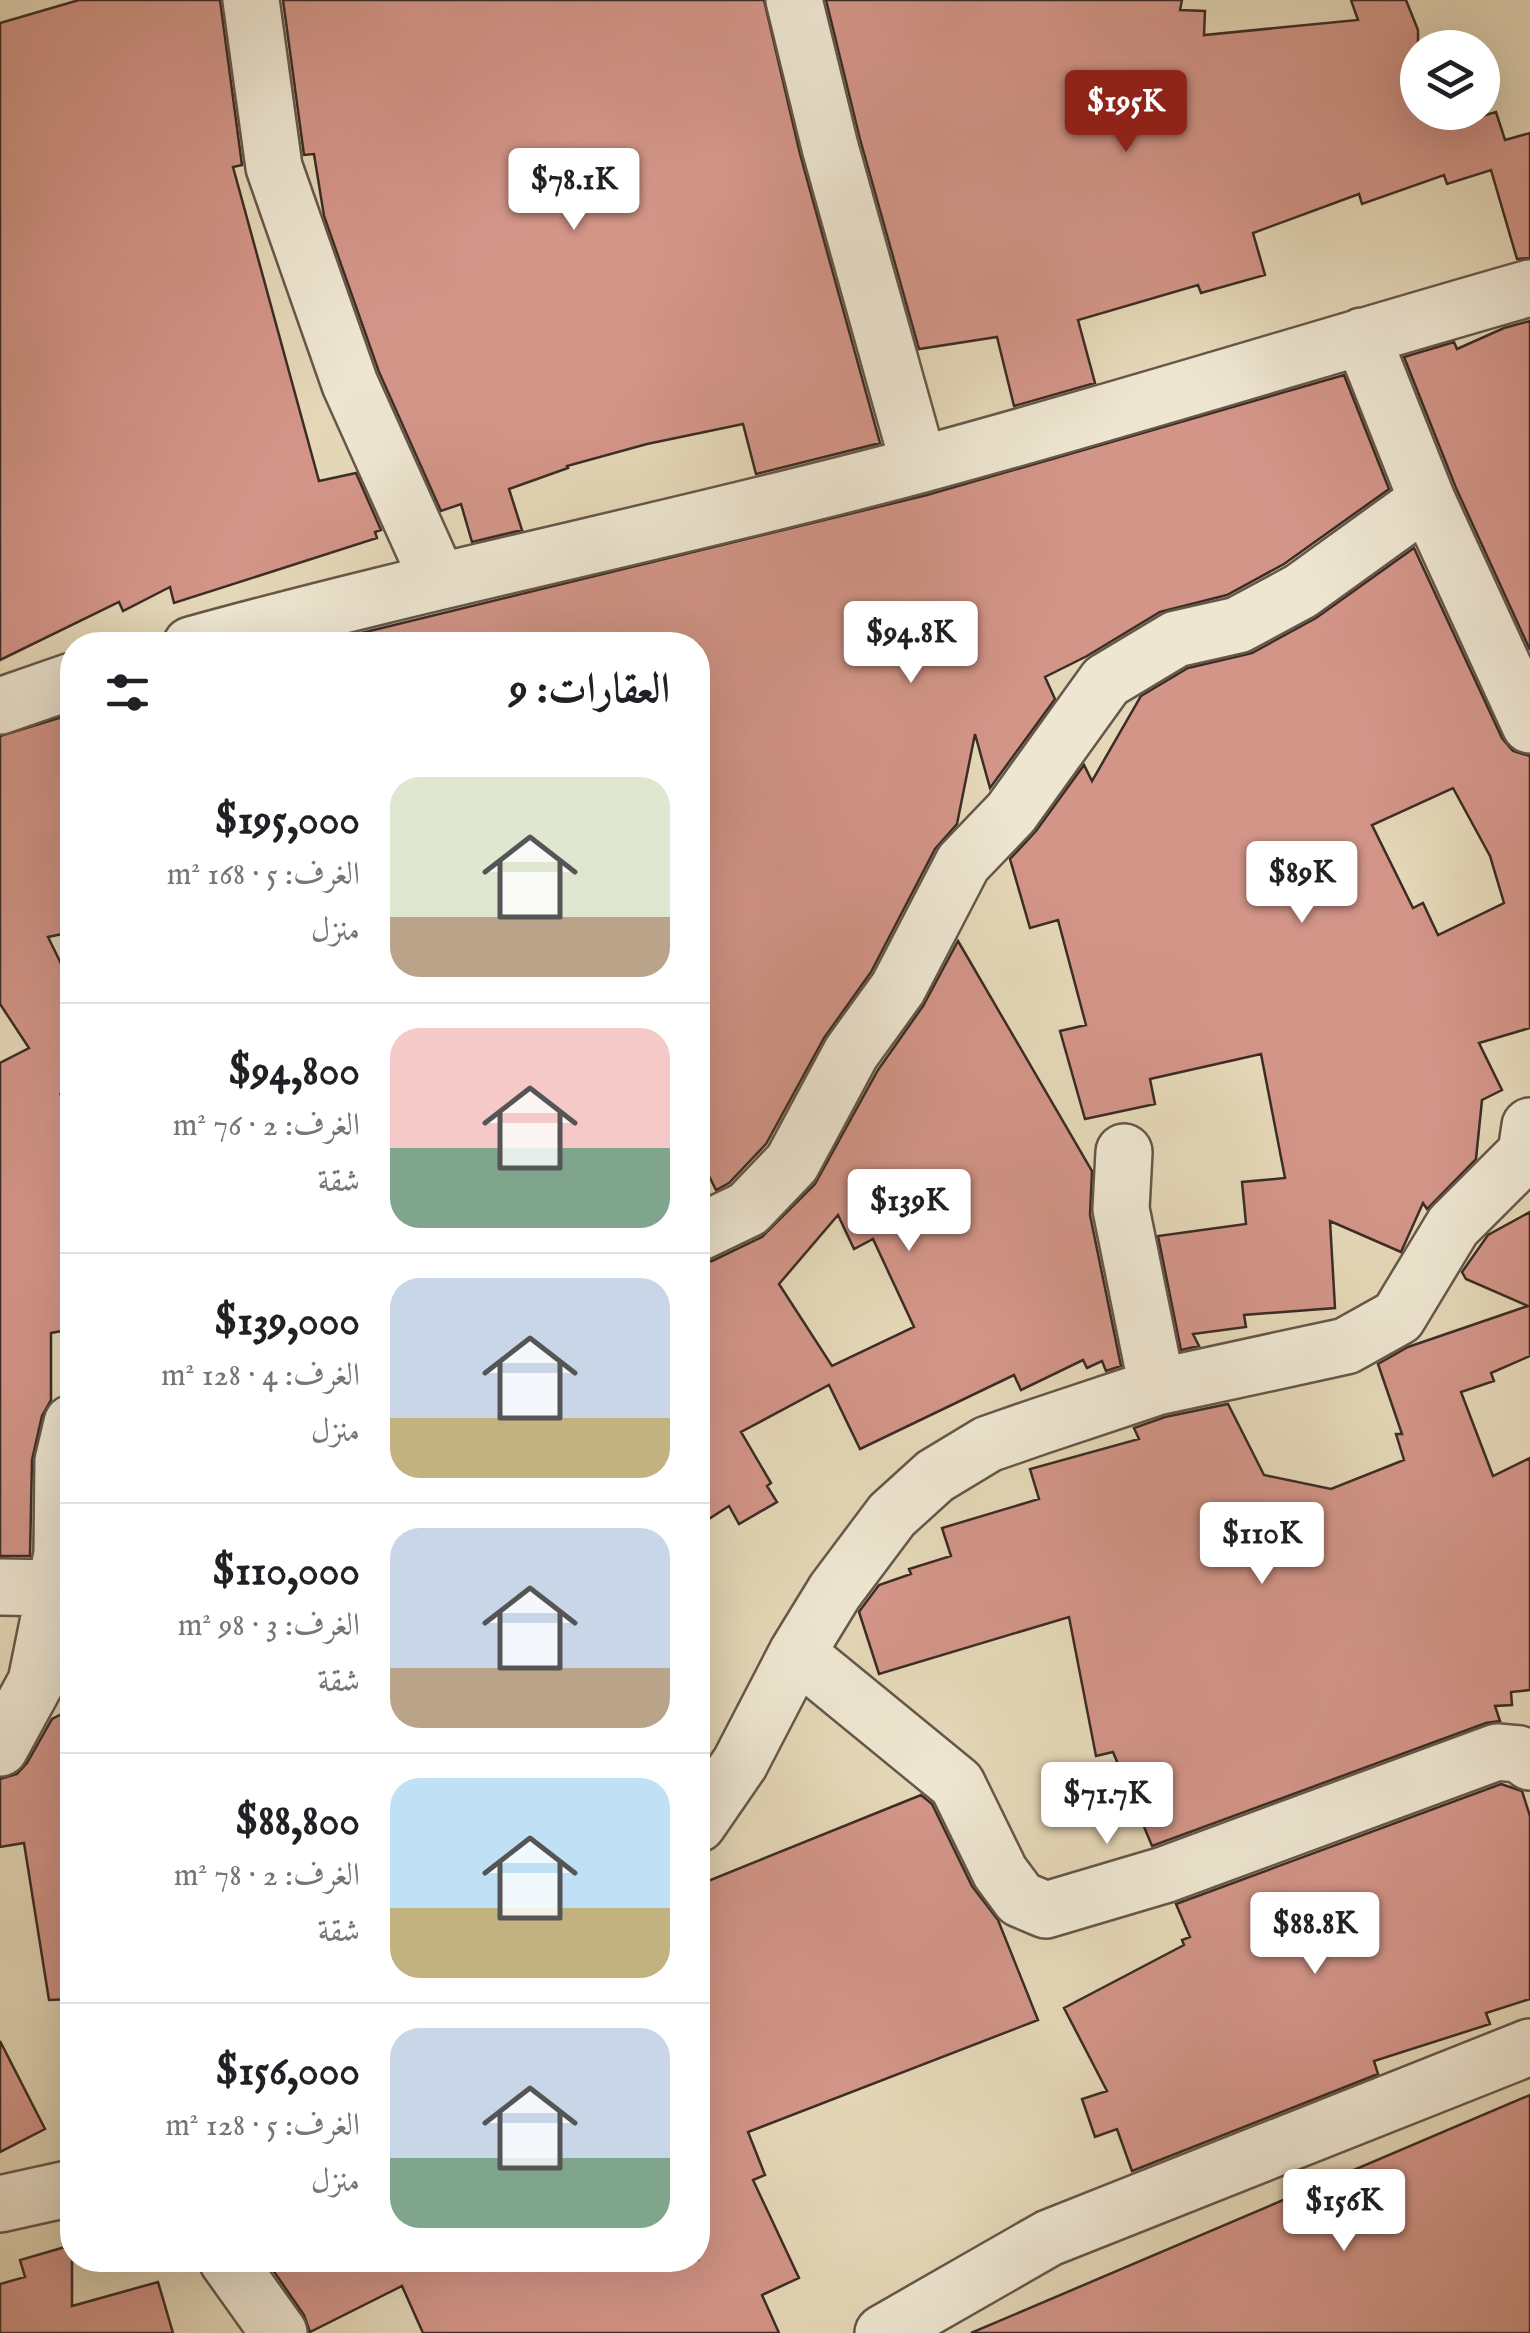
<!DOCTYPE html>
<html lang="ar">
<meta charset="utf-8">
<style>
body{margin:0;font-family:"IM FELL English",Amiri,serif;background:#f6f6f6;color:#202124;direction:rtl;height:100vh;display:flex;flex-direction:column;font-size:38px;white-space:nowrap}
*{box-sizing:border-box;margin:0}
p{font-size:32px;color:#757577}
.icon{flex:none;width:55px;height:55px;fill:none;stroke:currentColor;stroke-width:2;stroke-linecap:round;stroke-linejoin:round}
.map{position:relative;flex:1;overflow:hidden;direction:ltr}
.details{position:absolute;left:60px;top:632px;width:650px;height:1640px;display:flex;flex-direction:column;background:#fff;border-radius:40px;box-shadow:0 10px 40px #0002;direction:rtl}
.details>*{flex:none}
.controls{position:absolute;left:1400px;top:30px;display:grid;gap:20px}
.controls a{display:grid;place-items:center;width:100px;height:100px;border-radius:50%;background:#fff;box-shadow:0 10px 40px #0002;font-size:50px}
.price{position:absolute;translate:-50% -85px;padding:0 22px;border-radius:10px;background:#fff;color:#222;font-size:32px;line-height:65px;filter:drop-shadow(0 2px 5px #0008)}
.price::after{content:'';position:absolute;left:50%;top:60px;width:30px;height:22px;margin-left:-15px;background:inherit;clip-path:polygon(0 0,100% 0,50% 100%)}
.price.on{background:#8f2418;color:#fff}
ul{padding:0;list-style:none}
li{display:flex;align-items:center;gap:30px;height:250px;padding:0 40px}
li+li{border-top:2px solid #e0e0e0}
li span{display:grid;place-items:center;flex:none;width:280px;height:200px;border-radius:30px;color:#555}
li>.icon{margin-inline-start:auto}
span .icon{width:120px;height:120px;fill:#fffc;stroke-width:1}
li b{font-size:42px}
h2{display:flex;justify-content:space-between;align-items:center;height:120px;padding:0 40px;font-size:42px}
.map>svg:first-child{display:block}
</style>
<div class="map">
<svg width="1530" height="2333" viewBox="0 0 1530 2333">
<rect width="100%" height="100%" fill="#e5d8b8"/>
<filter id="stains"><feTurbulence type="fractalNoise" baseFrequency=".002" numOctaves="4"/><feColorMatrix values="0 0 0 0 .2 0 0 0 0 .09 0 0 0 0 .02 0 0 0 .5 -.17"/></filter>
<radialGradient id="worn" r=".72"><stop offset=".6" stop-color="#630" stop-opacity="0"/><stop offset="1" stop-color="#630" stop-opacity=".3"/></radialGradient>
<path fill="#d39588" stroke="#3b2c25" stroke-width="2.5" fill-rule="evenodd" d="M79,0h141l22,165 -9,2 86,314 37,-8 25,57 -6,2 2,6 -203,65 -4,-16 -47,24 -4,-9 -119,58v-637z
M283,0h481l36,154 80,289 -124,31 -13,-50 -96,20 -80,22 1,2 -59,21 13,41 -50,12 -11,-38 -20,7 -62,-139 -55,-156 -10,-62 -10,1z
M826,0h356l-2,10 25,1 -1,24 154,-15 -7,-20h55l12,30v82h36l3,11 39,-11 9,28 25,-7v125l-13,1 -26,-89 -44,14 -3,-9 -82,29 -3,-10 -106,39 12,42 -64,18 -3,-8 -120,35 17,63 -81,23 -17,-69 -78,12 -59,-210z
M1530,321v329l-74,-162 -52,-131 50,-15 3,7 47,-21z
M1344,375l45,114 -105,75 -57,31 -67,17 -73,44 -42,21 10,22 -65,89 -15,-54 -18,90 -22,25 -64,123 -47,66 -58,106 -37,39 -13,7 -18,-36v-509h-352l-1,-8 582,-142z
M1414,548l88,190 11,13 17,5v272l-51,15 23,47 -20,10 -6,59 -49,50 -4,-6 -22,49 -71,-31 5,87 -91,7 2,12 -53,7 6,12 -18,4 -23,-114 88,-12 -4,-42 43,-4 -24,-124 -111,25 5,25 -70,15 -25,-88 26,-6 -28,-105 -28,8 -20,-69 26,-28 48,-66 8,16 49,-85 47,-28 64,-15 64,-35zM1453,788l37,68 14,47 -66,32 -15,-32 -10,5 -41,-83z
M72,714v218l-24,5 24,49v126l-12,-19 12,24v212l-21,4v67l-9,16 -10,44 -2,96h-30v-493l29,-15 -29,-44v-268z
M958,941l134,230 -2,44 31,151 -15,5 -4,-10 -15,7 -4,-8 -62,30 -7,-15 -154,74 -31,-64 -88,47 30,51 -4,3 10,16 -38,22 -10,-18 -31,20v-262l14,-3 50,-24 53,-53 63,-114 45,-64zM838,1215l16,34 19,-10 41,88 -82,39 -53,-82z
M1530,1212v144l-39,17 3,8 -33,11 32,84 37,-18v232l-19,2 1,13 -17,1 5,15 -14,2 -334,123 -39,-94 -17,4 -27,-139 -190,57 -20,-62 2,-3 18,-24 32,-11 -2,-5 42,-13 -9,-28 97,-29 -9,-30 109,-30 -5,-11 31,-11 63,-13 36,71 67,14 73,-29 -8,-26h6l-24,-70 30,-17 120,-41 -62,-27 -4,-7 26,-37z
M72,1709v290l-23,1 -25,-157 -24,4v-68l17,-5 10,-11 25,-44z
M1501,1784l21,7 8,25v183l-44,14 4,11 -116,37 4,13 -246,97 -15,-42 -22,8 -13,-38 25,-8 -43,-83 120,-63 -2,-5 8,-3 -14,-33z
M921,1795l11,9 40,82 26,34 40,100 -290,112 17,43 -12,5 46,98 -37,17 17,38h-356l-21,-47 -92,46 -6,-17 -38,-55h432v-375z
M0,2041l45,88 -45,23z
M1530,2095v238h-559z
M72,2245v61l86,-24 15,51h-173v-49l25,-7 -5,-17z"/>
<g fill="none" stroke-linecap="round" stroke-linejoin="round">
<g stroke="#66574a" stroke-width="60">
<path id="minor" d="M251,0l23,167 76,217 88,196
M794,0l36,147 89,318
M1362,336l65,164 103,225
M191,645c241,-67 486,-115 728,-180 204,-55 407,-119 611,-177
M0,706l72,-25
M1124,1152l-3,57 36,178
M698,1233l50,-24 44,-46 59,-110 47,-65 65,-125 48,-50 95,-132 70,-42 62,-14 63,-34 126,-91
M0,1587l57,1
M797,1653l160,131 43,88 20,27 26,11 118,-35 333,-123 22,2 11,8
M0,1748l36,-66 26,-128 1,-93 9,-38
M698,1824l42,-61 57,-110 38,-62 57,-76 43,-39 53,-32 52,-18 117,-39 189,-41 52,-29 55,-91 73,-73 4,-27
M0,2204l72,-16
M227,2260l52,73
M883,2333l166,-95 481,-191"/>
</g>
<use href="#minor" stroke="#eee6d1" stroke-width="55"/>
</g>
<rect width="100%" height="100%" filter="url(#stains)"/>
<rect width="100%" height="100%" fill="url(#worn)"/>
</svg>
<div class="controls">
<a><svg class="icon" aria-label="layers" viewBox="0 0 24 24"><path d="M12 4l9 5-9 5-9-5zM3 14l9 5 9-5"/></svg></a>
</div>
<b class="price on" style="left:1126px;top:155px">$195K</b>
<b class="price" style="left:574px;top:233px">$78.1K</b>
<b class="price" style="left:911px;top:686px">$94.8K</b>
<b class="price" style="left:1302px;top:926px">$89K</b>
<b class="price" style="left:909px;top:1254px">$139K</b>
<b class="price" style="left:1262px;top:1587px">$110K</b>
<b class="price" style="left:1107px;top:1847px">$71.7K</b>
<b class="price" style="left:1315px;top:1977px">$88.8K</b>
<b class="price" style="left:1344px;top:2254px">$156K</b>
<section class="details">
<h2>العقارات: 9<svg class="icon" aria-label="filters" viewBox="0 0 24 24"><path d="M4 7h16M4 17h16"/><circle cx="9" cy="7" r="2"/><circle cx="15" cy="17" r="2"/></svg></h2>
<ul>
<li><span style="background:linear-gradient(#dfe7d0 70%,#b9a48a 0)"><svg class="icon" aria-label="home" viewBox="0 0 24 24"><path d="M3 11l9-7 9 7M6 9v11h12V9"/></svg></span><div><b>$195,000</b><p>الغرف: 5 · 168 m²</p><p>منزل</p></div></li>
<li><span style="background:linear-gradient(#f6c9c9 60%,#7fa58c 0)"><svg class="icon" aria-label="home" viewBox="0 0 24 24"><path d="M3 11l9-7 9 7M6 9v11h12V9"/></svg></span><div><b>$94,800</b><p>الغرف: 2 · 76 m²</p><p>شقة</p></div></li>
<li><span style="background:linear-gradient(#c9d6e8 70%,#c2b280 0)"><svg class="icon" aria-label="home" viewBox="0 0 24 24"><path d="M3 11l9-7 9 7M6 9v11h12V9"/></svg></span><div><b>$139,000</b><p>الغرف: 4 · 128 m²</p><p>منزل</p></div></li>
<li><span style="background:linear-gradient(#c9d6e8 70%,#b9a48a 0)"><svg class="icon" aria-label="home" viewBox="0 0 24 24"><path d="M3 11l9-7 9 7M6 9v11h12V9"/></svg></span><div><b>$110,000</b><p>الغرف: 3 · 98 m²</p><p>شقة</p></div></li>
<li><span style="background:linear-gradient(#bfe0f5 65%,#c2b280 0)"><svg class="icon" aria-label="home" viewBox="0 0 24 24"><path d="M3 11l9-7 9 7M6 9v11h12V9"/></svg></span><div><b>$88,800</b><p>الغرف: 2 · 78 m²</p><p>شقة</p></div></li>
<li><span style="background:linear-gradient(#c9d6e8 65%,#7fa58c 0)"><svg class="icon" aria-label="home" viewBox="0 0 24 24"><path d="M3 11l9-7 9 7M6 9v11h12V9"/></svg></span><div><b>$156,000</b><p>الغرف: 5 · 128 m²</p><p>منزل</p></div></li>
</ul>
</section>
</div>
